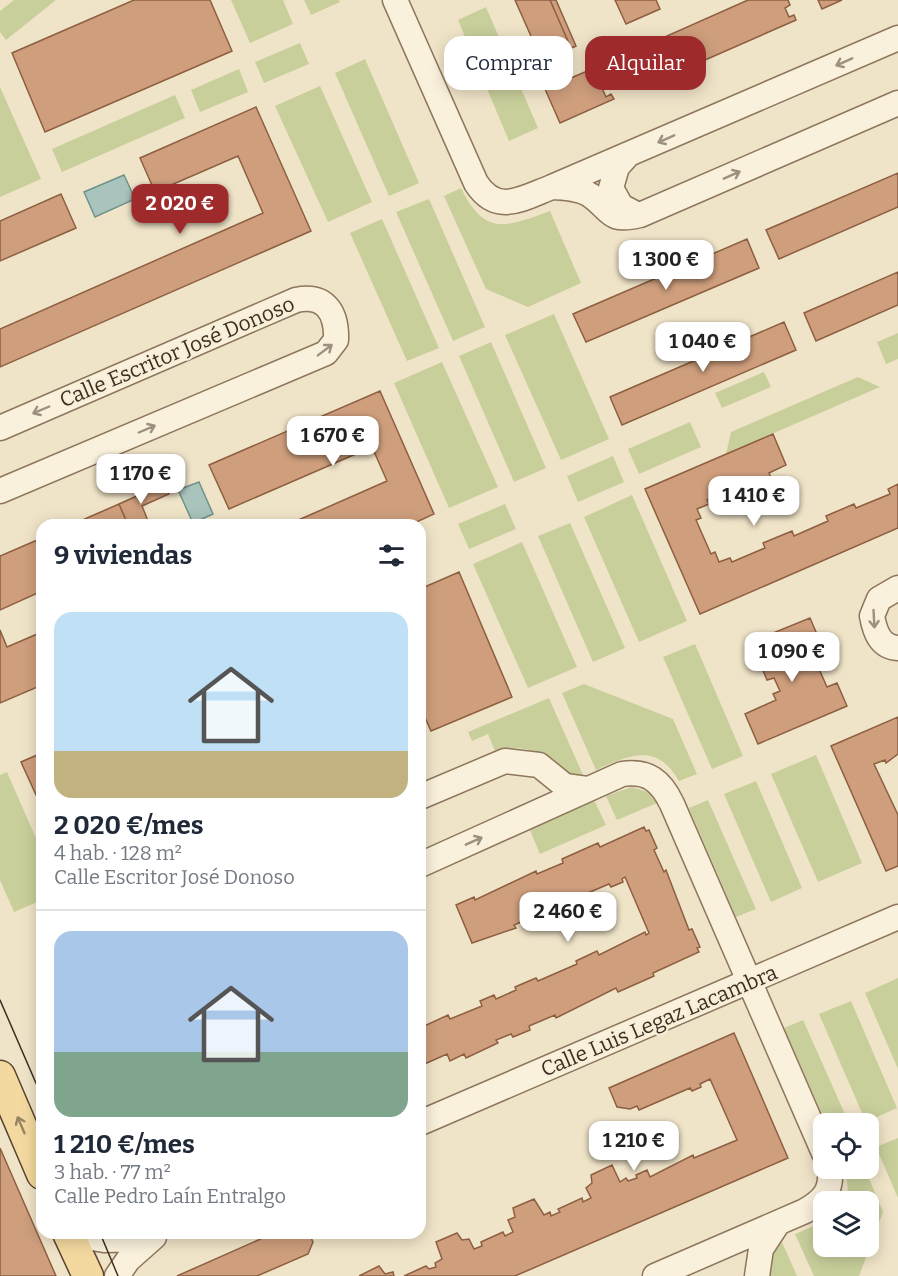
<!DOCTYPE html>
<html lang="es">
<head>
<meta charset="utf-8">
<style>
  body { margin:0; font-family:Bitter,serif; background:#f6f6f7; color:#1f2937; height:100vh; display:flex; flex-direction:column; font-size:22px; white-space:nowrap }
  * { box-sizing:border-box; margin:0 }
  p { font-size:20px; color:#747a83 }
  .icon { flex:none; width:33px; height:33px; fill:none; stroke:currentColor; stroke-width:2; stroke-linecap:round; stroke-linejoin:round }
  .map { position:relative; flex:1; overflow:hidden }
  .details { position:absolute; left:36px; top:519px; width:390px; height:720px; display:flex; flex-direction:column; background:#fff; border-radius:18px; box-shadow:0 3px 15px #0003 }
  .details>* { flex:none }
  .banner { position:absolute; left:444px; top:36px; width:363px; height:54px; display:flex; gap:12px }
  .controls { position:absolute; left:813px; top:1113px; display:grid; gap:12px }
  .controls a { display:grid; place-items:center; width:66px; height:66px; border-radius:12px; background:#fff; box-shadow:0 3px 15px #0003; font-size:30px }
  .price { position:absolute; translate:-50% -51px; padding:0 14px; border-radius:12px; background:#fff; color:#222; font-size:20px; line-height:39px; filter:drop-shadow(0 2px 3px #0008) }
  .price::after { content:''; position:absolute; left:50%; top:36px; width:18px; height:14px; margin-left:-9px; background:inherit; clip-path:polygon(0 0,100% 0,50% 100%) }
  .price.on { background:#9e2a2b; color:#fff }
  ul { padding:0; list-style:none }
  li { display:grid; align-content:center; gap:12px; height:318px; padding:0 18px }
  li+li { border-top:2px solid #e0e1e3 }
  li span { display:grid; place-items:center; height:186px; border-radius:18px; color:#555 }
  li>.icon { margin-inline-start:auto }
  span .icon { width:108px; height:108px; fill:#fffc; stroke-width:1 }
  li b { font-size:26px }
  h2 { display:flex; justify-content:space-between; align-items:center; height:72px; padding:0 18px; font-size:26px }
  .chip { padding:0 21px; border-radius:18px; background:#fff; box-shadow:0 3px 15px #0003; font-size:21px; line-height:54px }
  .chip.on { background:#9e2a2b; color:#fff }
  .map>svg:first-child { display:block }
</style>
</head>
<body>
<div class="map">
<svg width="898" height="1276" viewBox="0 0 898 1276">
  <rect width="100%" height="100%" fill="#f0e4c8"/>
  <path fill="#c9cf9b" d="M14,0H56L6,40L0,32V11Z
    M231,0H283L293,24L250,43Z
    M304,0H339L340,2L311,15Z
    M486,7L538,128L509,141L458,20Z
    M300,43L309,64L264,83L255,62Z
    M365,59L419,183L389,196L335,73Z
    M239,69L248,92L200,112L191,90Z
    M320,86L372,202L328,222L275,106Z
    M0,87L41,179L0,197Z
    M175,95L185,118L62,172L52,149Z
    M461,188C485,237 506,227 550,211L581,283L528,307L486,289L444,196Z
    M429,199L485,327L453,341L396,212Z
    M382,219L439,348L407,361L350,233Z
    M554,314L609,439L561,460L505,335Z
    M898,333V359L886,364L877,342Z
    M491,342L546,468L514,482L459,356Z
    M442,362L498,487L449,508L394,383Z
    M764,372L771,387L722,408L715,393Z
    M858,377L880,387L726,454L731,432Z
    M690,422L701,447L639,474L628,449Z
    M613,456L624,482L578,502L567,476Z
    M632,495L687,621L639,642L584,517Z
    M505,504L516,529L469,549L458,524Z
    M570,523L625,648L593,662L538,536Z
    M522,542L577,667L528,688L473,564Z
    M695,644L743,756L712,769L663,657Z
    M584,684L673,719L697,774L679,781C657,742 629,755 596,770L562,693Z
    M549,698L583,775L572,777C545,756 531,742 495,751L488,734L472,741L468,732Z
    M816,755L862,863L818,882L771,774Z
    M7,772L42,852V900L14,912L0,880V775Z
    M756,781L802,888L771,902L724,794Z
    M632,787L648,792L657,803L617,820L606,796Z
    M594,800L606,825L540,854L529,828Z
    M708,800L756,909L736,917L689,808Z
    M898,978V1069L865,993Z
    M851,1001L897,1108L866,1122L819,1014Z
    M803,1020L849,1123H826L784,1028Z
    M898,1138V1198L876,1147Z
    M845,1169H865L883,1212L859,1276H814L795,1234L823,1222L824,1246H868V1202L844,1201L848,1189Z
    M782,1242L797,1276H770L771,1255Z"/>
  <path fill="#a9c4bc" stroke="#6f938a" stroke-width="1.5" d="M124,175L135,199L95,217L84,192Z
    M199,482L213,514L193,523L178,490Z"/>
  <path fill="#cf9f7d" stroke="#8d5f41" stroke-width="1.5" d="M134,0H210L232,51L45,132L12,53Z
    M515,0H550L571,48L542,61Z
    M515,0H556L576,46L542,61Z
    M550,0H556L576,46L571,48Z
    M615,0H656L660,9L626,24Z
    M748,0H788L790,5L785,8L789,17L794,15L796,20L639,89L636,83L642,81L638,72L633,74L624,55Z
    M818,0H842L822,9Z
    M599,66L608,85L602,88L606,97L611,94L614,99L560,123L545,89Z
    M256,107L311,231L0,367V329L263,213L238,156L155,192L140,158Z
    M898,173V207L779,259L766,230Z
    M61,194L76,228L0,261V221Z
    M747,239L759,268L586,342L573,314Z
    M898,272V305L816,341L804,313Z
    M784,322L796,350L622,425L610,397Z
    M380,391L434,514L410,525H287L387,481L372,447L229,509L209,465Z
    M773,434L786,465L769,473L771,478L743,490L741,486L707,500L709,504L697,509L701,518L696,520L711,554L715,552L719,562L730,558L732,562L765,548L763,543L792,531L794,536L828,521L826,516L854,504L856,508L890,494L888,489L898,484V528L700,614L645,489Z
    M164,484L169,494L142,506L148,521L128,525L119,504Z
    M119,504L128,525H71Z
    M42,538V591L0,610V556Z
    M459,572L512,697L431,731L420,706V589Z
    M810,618L820,641L809,646L827,687L837,683L847,706L758,744L745,714L776,700L773,694L780,691L774,678L767,680L751,642Z
    M0,630L7,647L42,632V685L0,703Z
    M898,717V754L886,763L885,760L874,764L898,815V866L886,871L831,746Z
    M42,753V808L21,762Z
    M644,827L646,831L649,830L657,848L654,850L664,872L666,870L689,930L692,929L700,947L697,948L699,952L653,973L654,976L618,992L616,988L556,1018L555,1015L529,1026L530,1030L513,1037L511,1034L496,1040L498,1043L466,1058L464,1054L450,1061L447,1054L420,1066V1028L448,1015L450,1019L482,1006L480,1001L494,995L496,999L516,990L515,987L536,978L538,981L577,964L576,961L597,951L599,955L645,932L646,935L649,933L625,877L622,879L623,882L611,887L609,884L576,898L577,902L555,911L554,908L514,925L516,928L472,943L456,905L474,897L475,900L536,871L537,874L563,863L562,859L598,843L600,847Z
    M734,1033L788,1158L515,1276H404L426,1266L429,1269L436,1267L435,1263L442,1259L436,1242L457,1233L462,1240L469,1239L474,1249L482,1246L481,1242L503,1232L505,1236L513,1232L508,1220L515,1217L513,1208L534,1199L544,1215L550,1212L551,1216L560,1212L558,1209L582,1198L583,1202L591,1198L586,1188L592,1183L591,1175L612,1165L620,1182L626,1178L628,1181L637,1178L636,1175L647,1170L650,1177L693,1155L694,1158L737,1140L710,1079L700,1084L701,1087L692,1091L690,1088L639,1110L637,1106L630,1109L617,1107L609,1088Z
    M0,1148L56,1276H0Z
    M274,1233H309L313,1242L308,1254L257,1276H177Z
    M379,1266L385,1274L393,1272L394,1276H359Z"/>
  <g fill="none" stroke-linecap="round" stroke-linejoin="round">
    <defs>
      <path id="minor" d="M395,0L476,183C497,216 523,198 552,187L898,38
        M626,157L617,167L611,188L621,206L638,215
        M552,187C565,188 579,188 590,195C612,210 607,223 640,215L898,103
        M0,428L296,300C325,294 337,312 336,340L326,353L0,491
        M898,588L879,599L872,616C875,632 880,647 898,648
        M420,797L505,761L539,765L565,786L587,789
        M420,865L622,774C648,770 661,781 672,804L824,1153
        M420,1123L898,917
        M68,1234L104,1240L150,1239
        M117,1276L128,1260L154,1237
        M655,1276L805,1211C824,1200 832,1191 830,1168
        M757,1276L761,1249L778,1223"/>
      <path id="major" d="M0,1076L42,1174
        M68,1233L88,1276"/>
    </defs>
    <use href="#minor" stroke="#8d765c" stroke-width="27"/>
    <use href="#major" stroke="#5b4430" stroke-width="33"/>
    <use href="#minor" stroke="#faf1dc" stroke-width="24"/>
    <use href="#major" stroke="#f3d9a0" stroke-width="30"/>
    <path stroke="#3d2e20" stroke-width="1.5" d="M0,1000L42,1097
      M100,1233L118,1276"/>
  </g>
  <defs><path id="oneway-shaft" d="M-6 0H5M1.5-3L5.5 0L1.5 3" fill="none" stroke-width="1.6" stroke-linecap="round" stroke-linejoin="round" transform="scale(1.5)"/></defs>
  <g stroke="#9c907e">
    <use href="#oneway-shaft" transform="translate(844 62) rotate(156)"/>
    <use href="#oneway-shaft" transform="translate(666 139) rotate(156)"/>
    <use href="#oneway-shaft" transform="translate(732 175) rotate(-24)"/>
    <use href="#oneway-shaft" transform="translate(325 350) rotate(-37)"/>
    <use href="#oneway-shaft" transform="translate(41 410) rotate(157)"/>
    <use href="#oneway-shaft" transform="translate(147 429) rotate(-23)"/>
    <use href="#oneway-shaft" transform="translate(874 619) rotate(87)"/>
    <use href="#oneway-shaft" transform="translate(474 841) rotate(-24)"/>
  </g>
  <use stroke="#988460" href="#oneway-shaft" transform="translate(21 1125) rotate(-113)"/>
  <g text-anchor="middle" dominant-baseline="central" stroke-width="4.5" stroke-linejoin="round" paint-order="stroke">
    <g font-size="21" fill="#3d2e20" stroke="#f7eed8">
      <text transform="translate(177 352) rotate(-23)">Calle Escritor José Donoso</text>
      <text transform="translate(659 1021) rotate(-23)">Calle Luis Legaz Lacambra</text>
    </g>
  </g>
</svg>
<div class="controls">
<a><svg class="icon" aria-label="locate" viewBox="0 0 24 24"><circle cx="12" cy="12" r="6"/><path d="M12 2v4M12 18v4M2 12h4M18 12h4"/></svg></a>
<a><svg class="icon" aria-label="layers" viewBox="0 0 24 24"><path d="M12 4l9 5-9 5-9-5zM3 14l9 5 9-5"/></svg></a>
</div>
<b class="price on" style="left:180px;top:235px">2 020 €</b>
<b class="price" style="left:666px;top:291px">1 300 €</b>
<b class="price" style="left:703px;top:373px">1 040 €</b>
<b class="price" style="left:333px;top:467px">1 670 €</b>
<b class="price" style="left:141px;top:505px">1 170 €</b>
<b class="price" style="left:754px;top:527px">1 410 €</b>
<b class="price" style="left:792px;top:683px">1 090 €</b>
<b class="price" style="left:568px;top:943px">2 460 €</b>
<b class="price" style="left:634px;top:1172px">1 210 €</b>
<div class="banner">
<a class="chip">Comprar</a>
<a class="chip on">Alquilar</a>
</div>
<section class="details">
<h2>9 viviendas<svg class="icon" aria-label="filters" viewBox="0 0 24 24"><path d="M4 7h16M4 17h16"/><circle cx="9" cy="7" r="2"/><circle cx="15" cy="17" r="2"/></svg></h2>
<ul>
<li><span style="background:linear-gradient(#bfe0f5 75%,#c2b280 0)"><svg class="icon" aria-label="home" viewBox="0 0 24 24"><path d="M3 11l9-7 9 7M6 9v11h12V9"/></svg></span><div><b>2 020 €/mes</b><p>4 hab. · 128 m²</p><p>Calle Escritor José Donoso</p></div></li>
<li><span style="background:linear-gradient(#a9c7e8 65%,#7fa58c 0)"><svg class="icon" aria-label="home" viewBox="0 0 24 24"><path d="M3 11l9-7 9 7M6 9v11h12V9"/></svg></span><div><b>1 210 €/mes</b><p>3 hab. · 77 m²</p><p>Calle Pedro Laín Entralgo</p></div></li>
</ul>
</section>
</div>
</body>
</html>
